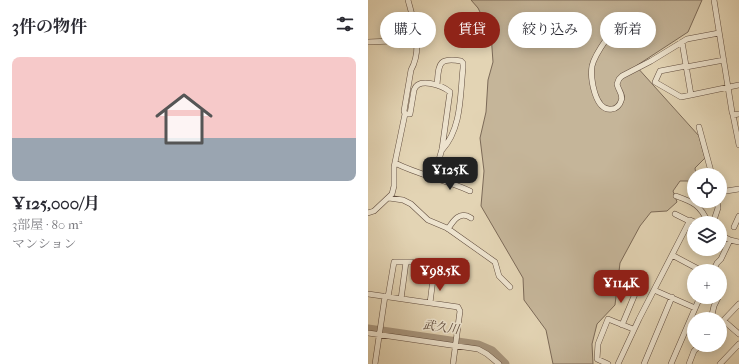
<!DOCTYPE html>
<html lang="ja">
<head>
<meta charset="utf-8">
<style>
  body { margin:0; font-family:"IM FELL French Canon","Noto Serif JP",serif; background:#f2f2f3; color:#2b2b33; height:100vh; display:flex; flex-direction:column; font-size:15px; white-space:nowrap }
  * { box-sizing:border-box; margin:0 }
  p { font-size:13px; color:#7c7c81 }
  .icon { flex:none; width:22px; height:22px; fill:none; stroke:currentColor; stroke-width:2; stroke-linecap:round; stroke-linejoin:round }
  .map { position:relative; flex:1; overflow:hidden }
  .panel { display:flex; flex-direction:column; background:#fff; width:368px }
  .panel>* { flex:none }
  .hud { position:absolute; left:12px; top:12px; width:299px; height:36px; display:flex; gap:8px }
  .buttons { position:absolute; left:319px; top:168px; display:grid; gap:8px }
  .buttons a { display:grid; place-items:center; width:40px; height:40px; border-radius:50%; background:#fff; box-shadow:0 2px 10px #0003; font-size:20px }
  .price { position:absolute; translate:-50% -34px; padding:0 9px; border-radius:8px; background:#8f2418; color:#fff; font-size:13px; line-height:26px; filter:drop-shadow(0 1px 2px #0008) }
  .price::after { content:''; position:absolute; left:50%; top:24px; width:12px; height:9px; margin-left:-6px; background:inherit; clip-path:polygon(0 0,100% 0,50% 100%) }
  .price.selected { background:#222; color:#fff }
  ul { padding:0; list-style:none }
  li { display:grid; align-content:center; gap:8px; height:212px; padding:0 12px }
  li+li { border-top:1px solid #e1e1e2 }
  li span { display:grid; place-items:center; height:124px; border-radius:8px; color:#555 }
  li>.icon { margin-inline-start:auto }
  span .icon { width:72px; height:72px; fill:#fffc; stroke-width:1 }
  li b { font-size:17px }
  h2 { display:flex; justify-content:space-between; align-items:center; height:48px; padding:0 12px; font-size:17px }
  .chip { padding:0 14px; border-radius:18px; background:#fff; box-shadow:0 2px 10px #0003; font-size:14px; line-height:36px }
  .chip.selected { background:#8f2418; color:#fff }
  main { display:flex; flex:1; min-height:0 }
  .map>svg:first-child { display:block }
</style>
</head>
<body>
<main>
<section class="panel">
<h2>3件の物件<svg class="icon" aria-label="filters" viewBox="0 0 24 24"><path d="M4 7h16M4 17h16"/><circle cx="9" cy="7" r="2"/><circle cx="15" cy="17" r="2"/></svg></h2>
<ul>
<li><span style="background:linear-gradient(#f6c9c9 65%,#9aa5b1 0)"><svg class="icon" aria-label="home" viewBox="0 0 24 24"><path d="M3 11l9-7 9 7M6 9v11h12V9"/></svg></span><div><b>¥125,000/月</b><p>3部屋 · 80 m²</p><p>マンション</p></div></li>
</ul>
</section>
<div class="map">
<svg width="371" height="364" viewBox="0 0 371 364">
  <rect width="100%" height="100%" fill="#e3d4b4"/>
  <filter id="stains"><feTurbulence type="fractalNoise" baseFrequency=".005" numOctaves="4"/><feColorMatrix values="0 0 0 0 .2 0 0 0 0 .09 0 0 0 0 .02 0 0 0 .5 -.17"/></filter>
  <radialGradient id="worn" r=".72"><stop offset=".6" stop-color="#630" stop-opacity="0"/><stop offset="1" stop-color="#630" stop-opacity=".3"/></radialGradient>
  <path fill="#c5b599" stroke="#7c6a58" d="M103,0H334L320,32L268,66L331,136L337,158L327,168L328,175H326V181H312L305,191L309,202L299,211L283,212L272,226L252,263L247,305L229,324L224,344L225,364H185L178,330L156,300L155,278L113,206L116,171L112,138L118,112L120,80L125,62L123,34L110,8Z"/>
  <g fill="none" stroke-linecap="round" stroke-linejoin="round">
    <path stroke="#a8967e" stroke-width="9" d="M0,329L110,345L124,351L137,364"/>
    <defs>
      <path id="street" d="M346,0L364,112L365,115L371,114
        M244,31C237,42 227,53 224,66C222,78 227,112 244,109C248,109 252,105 253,101C256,95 250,90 249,84L251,79L254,76L283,61L319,39L351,33
        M0,42L49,40
        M314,42L323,95L371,85
        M318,66L292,71L287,82L313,97L323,95
        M318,67L356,60
        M69,85C71,65 69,57 93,61L95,63V68C92,95 94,128 74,150
        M37,114H42L46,90C50,77 74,85 82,92L74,149L66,177
        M365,115L371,145
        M331,127L344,175
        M27,163C51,175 78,180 102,191
        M352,192L371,189
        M308,196C325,202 333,205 340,223
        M21,198L35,200L43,204L60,220L79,228L127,262L131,276L142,287
        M0,213L6,211L24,194L26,186V167L37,114L36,111L43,70C55,49 46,22 40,0
        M307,214L321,221
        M345,223L350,208L349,201
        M366,227L371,216
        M80,229C85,221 92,210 103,218
        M352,235L362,240L371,242
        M304,255L334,271
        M345,271L349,263L353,259L362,240
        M286,290L327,308
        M0,294L90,307L92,311L85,364
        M20,297L26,262H44L58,275L72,280
        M33,299L38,262
        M62,303L65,279
        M343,319L346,306L350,298
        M356,321L371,334
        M352,324L371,304
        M254,325L267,294L268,287
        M0,333L110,349L119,354L131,364
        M7,364L17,296
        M240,364L229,359L230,344L240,319L265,329
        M250,364L271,319L322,220L329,223
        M276,364L304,297
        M303,364L332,297
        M321,364L326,351L332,345
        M352,364L371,344"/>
    </defs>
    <use href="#street" stroke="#604c3e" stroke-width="6"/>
    <use href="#street" stroke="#ede3ce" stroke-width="5"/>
  </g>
  <g text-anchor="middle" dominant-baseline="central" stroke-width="3" stroke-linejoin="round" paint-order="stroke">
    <g font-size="12" font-style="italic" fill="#5d493a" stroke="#ede3ce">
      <text transform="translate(73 327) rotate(8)">武久川</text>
    </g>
  </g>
  <rect width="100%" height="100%" filter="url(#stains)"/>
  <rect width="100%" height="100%" fill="url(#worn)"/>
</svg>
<div class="buttons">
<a><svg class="icon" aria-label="locate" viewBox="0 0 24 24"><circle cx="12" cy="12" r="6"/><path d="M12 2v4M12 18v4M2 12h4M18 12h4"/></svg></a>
<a><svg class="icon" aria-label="layers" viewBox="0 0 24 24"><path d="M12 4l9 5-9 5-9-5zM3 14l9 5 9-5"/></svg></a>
<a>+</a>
<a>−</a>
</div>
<b class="price selected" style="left:82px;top:191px">¥125K</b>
<b class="price" style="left:72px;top:292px">¥98.5K</b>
<b class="price" style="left:253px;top:304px">¥114K</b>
<div class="hud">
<a class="chip">購入</a>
<a class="chip selected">賃貸</a>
<a class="chip">絞り込み</a>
<a class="chip">新着</a>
</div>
</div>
</main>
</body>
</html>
